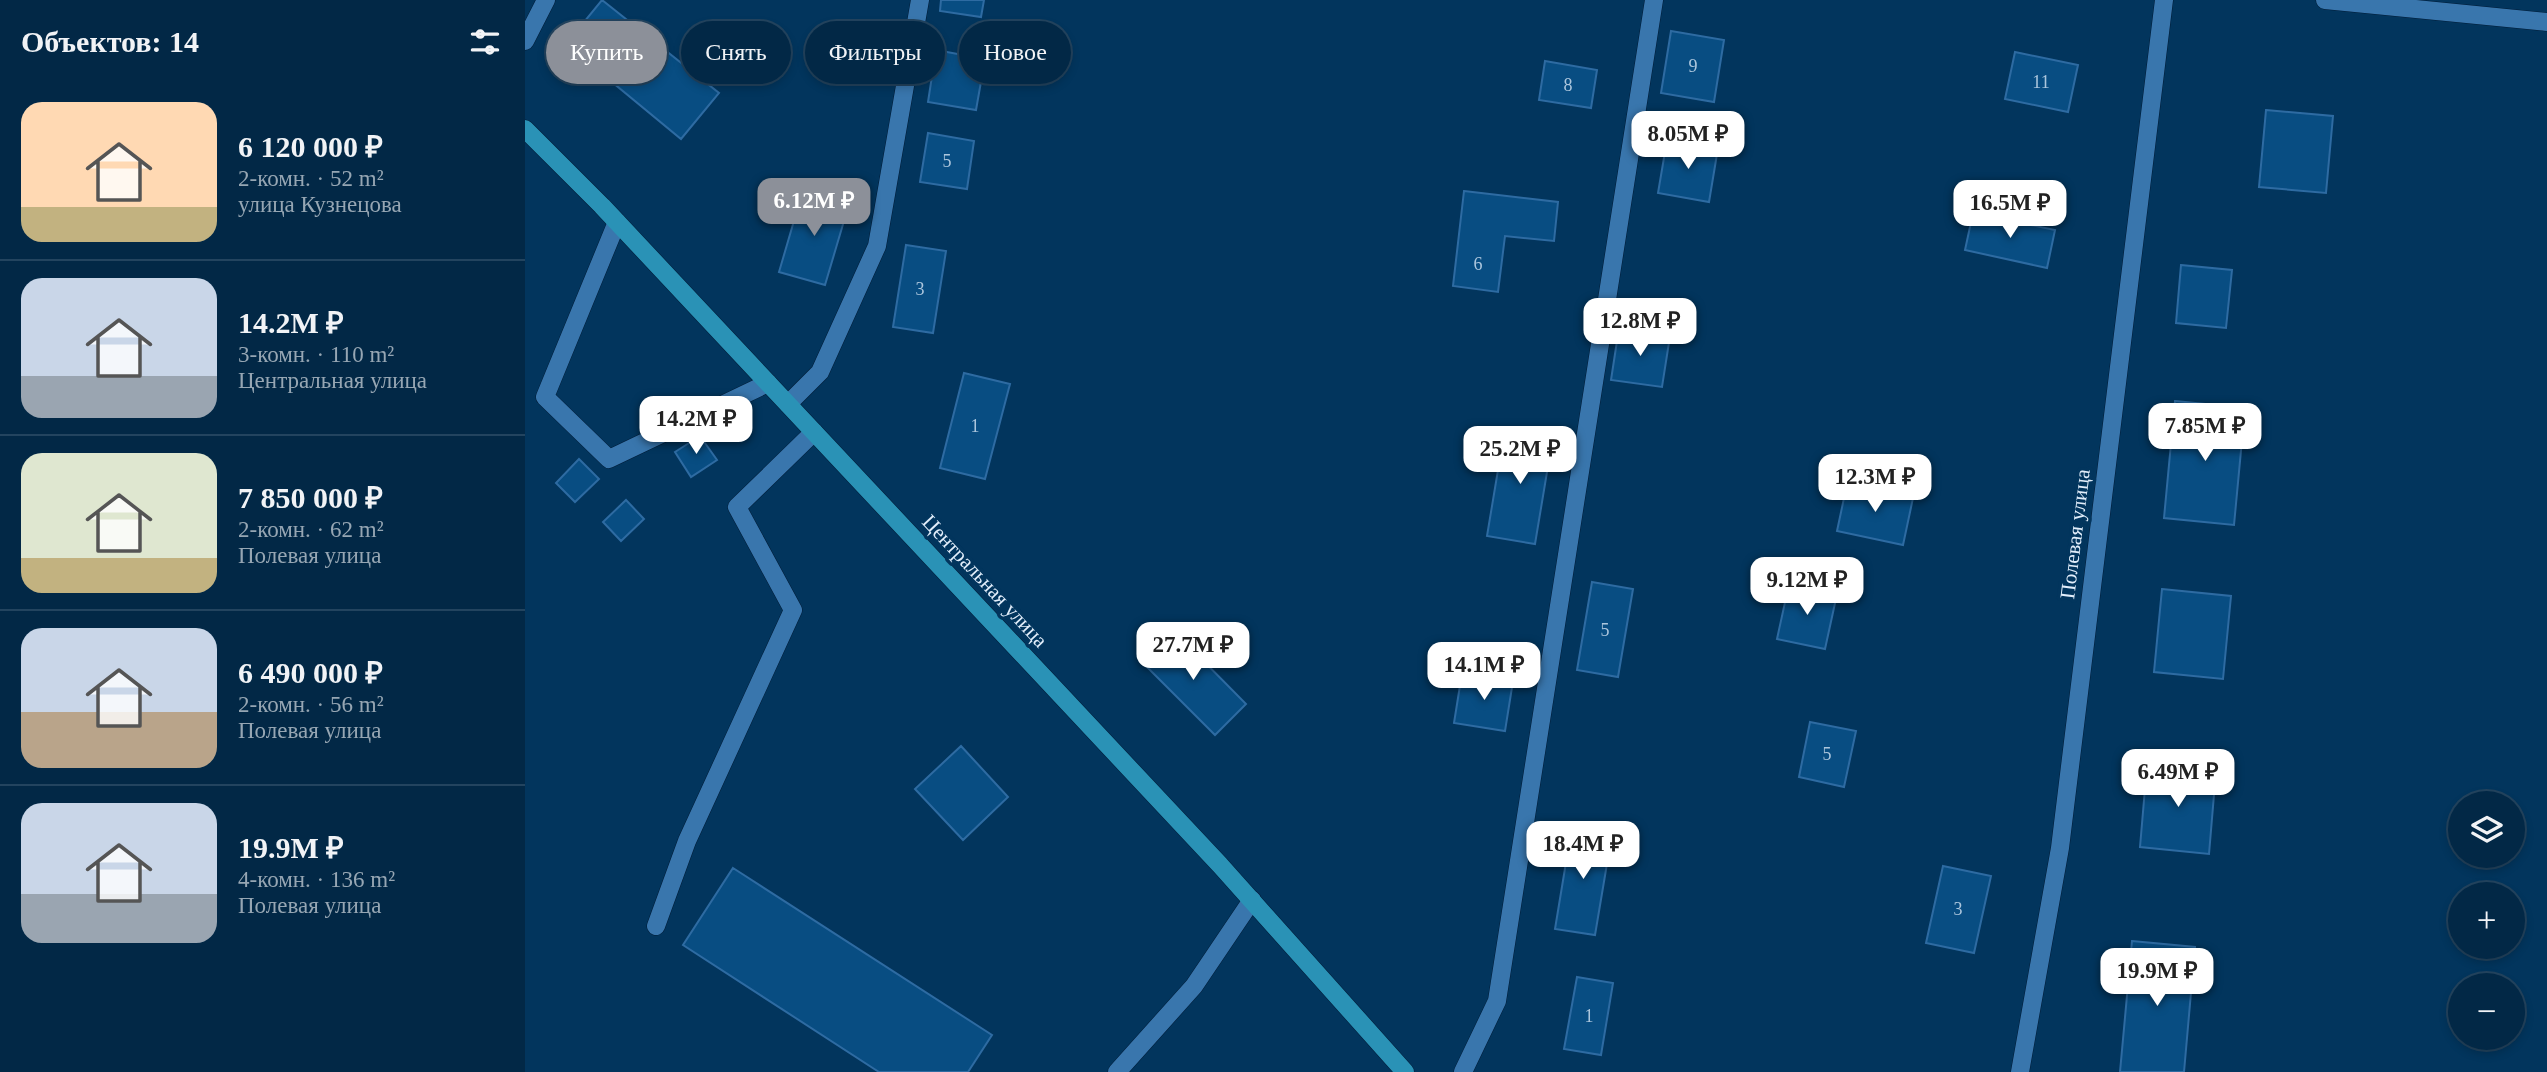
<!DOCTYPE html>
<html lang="ru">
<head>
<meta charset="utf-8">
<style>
  body { margin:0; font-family:Georgia,serif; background:#0c304d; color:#f1f3f6; height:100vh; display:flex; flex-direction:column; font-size:26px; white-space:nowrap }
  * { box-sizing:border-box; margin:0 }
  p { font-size:23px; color:#96a6b3 }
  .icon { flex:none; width:38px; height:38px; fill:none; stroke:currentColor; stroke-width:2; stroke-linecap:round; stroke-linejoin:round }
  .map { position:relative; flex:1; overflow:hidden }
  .details { display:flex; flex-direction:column; background:#022846; width:525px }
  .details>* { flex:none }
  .top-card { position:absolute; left:21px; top:21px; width:665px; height:63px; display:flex; gap:14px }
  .tools { position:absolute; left:1923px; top:791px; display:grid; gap:14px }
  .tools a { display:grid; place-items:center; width:77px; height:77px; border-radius:50%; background:#022846; box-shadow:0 4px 10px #0003,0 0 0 2px #23445f; font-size:35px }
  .price { position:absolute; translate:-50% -60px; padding:0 16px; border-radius:14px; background:#fff; color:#222; font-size:23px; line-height:46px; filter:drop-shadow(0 2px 4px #0008) }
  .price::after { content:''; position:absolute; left:50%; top:42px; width:21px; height:16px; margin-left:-10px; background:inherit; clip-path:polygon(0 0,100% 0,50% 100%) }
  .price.on { background:#8c9099; color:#fff }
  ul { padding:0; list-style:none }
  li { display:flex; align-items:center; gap:21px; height:175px; padding:0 21px }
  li+li { border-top:2px solid #23445f }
  li span { display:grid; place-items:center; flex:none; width:196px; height:140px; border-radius:21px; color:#555 }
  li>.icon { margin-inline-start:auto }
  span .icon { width:84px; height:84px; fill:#fffc; stroke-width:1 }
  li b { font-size:30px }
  h2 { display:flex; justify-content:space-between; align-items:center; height:84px; padding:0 21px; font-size:30px }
  .chip { padding:0 24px; border-radius:32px; background:#022846; box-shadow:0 4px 10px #0003,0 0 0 2px #23445f; font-size:24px; line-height:63px }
  .chip.on { background:#8c9099; color:#fff }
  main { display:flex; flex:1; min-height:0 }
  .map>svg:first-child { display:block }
</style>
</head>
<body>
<main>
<section class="details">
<h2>Объектов: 14<svg class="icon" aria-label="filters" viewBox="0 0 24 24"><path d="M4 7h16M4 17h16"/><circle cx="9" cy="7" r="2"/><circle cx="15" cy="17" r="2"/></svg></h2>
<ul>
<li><span style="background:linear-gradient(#ffd9b3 75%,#c2b280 0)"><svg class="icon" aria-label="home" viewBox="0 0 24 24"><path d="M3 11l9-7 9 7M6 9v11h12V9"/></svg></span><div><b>6 120 000 ₽</b><p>2-комн. · 52 m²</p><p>улица Кузнецова</p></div></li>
<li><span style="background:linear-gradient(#c9d6e8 70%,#9aa5b1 0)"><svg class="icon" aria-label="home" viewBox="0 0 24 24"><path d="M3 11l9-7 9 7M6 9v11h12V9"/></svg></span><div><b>14.2M ₽</b><p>3-комн. · 110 m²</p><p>Центральная улица</p></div></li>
<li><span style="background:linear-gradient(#dfe7d0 75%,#c2b280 0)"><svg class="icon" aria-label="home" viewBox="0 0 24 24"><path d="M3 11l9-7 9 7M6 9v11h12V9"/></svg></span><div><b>7 850 000 ₽</b><p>2-комн. · 62 m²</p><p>Полевая улица</p></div></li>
<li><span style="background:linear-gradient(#c9d6e8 60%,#b9a48a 0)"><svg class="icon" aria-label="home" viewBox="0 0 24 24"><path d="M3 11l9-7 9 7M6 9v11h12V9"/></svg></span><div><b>6 490 000 ₽</b><p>2-комн. · 56 m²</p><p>Полевая улица</p></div></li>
<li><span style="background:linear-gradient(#c9d6e8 65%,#9aa5b1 0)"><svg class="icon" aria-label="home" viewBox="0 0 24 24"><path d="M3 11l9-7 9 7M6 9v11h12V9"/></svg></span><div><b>19.9M ₽</b><p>4-комн. · 136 m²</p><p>Полевая улица</p></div></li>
</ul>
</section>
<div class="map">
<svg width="2022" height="1072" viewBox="0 0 2022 1072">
  <rect width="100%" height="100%" fill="#02355d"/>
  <path fill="#084d82" stroke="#2e6ba2" stroke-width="2" d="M77,0L194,93L156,139L41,44Z
    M416,0H459L456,17L415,11Z
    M1146,31L1199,40L1189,102L1136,93Z
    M411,50L460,59L451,110L403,102Z
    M1490,52L1553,65L1543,112L1480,99Z
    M1020,61L1072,70L1066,108L1014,100Z
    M1741,110L1808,116L1801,193L1734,187Z
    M403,133L449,141L442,189L395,182Z
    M1142,140L1193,148L1184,202L1133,193Z
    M278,190L324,204L300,285L254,272Z
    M939,191L1033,202L1029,241L980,236L973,292L928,286Z
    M1448,213L1530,230L1522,268L1440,250Z
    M381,245L421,251L408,333L368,327Z
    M1656,265L1707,270L1701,328L1651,323Z
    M1094,328L1145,336L1137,387L1086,380Z
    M439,373L485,384L460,479L415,468Z
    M1650,401L1720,408L1709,525L1639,518Z
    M980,428L1028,436L1010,544L962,536Z
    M175,436L192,460L166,477L150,452Z
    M54,459L74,479L50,502L31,483Z
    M1322,484L1388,498L1378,545L1312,531Z
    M101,500L119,519L96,541L78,522Z
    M1067,582L1108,589L1093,677L1052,670Z
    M1264,584L1312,594L1300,649L1252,639Z
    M1637,589L1706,596L1698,679L1629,672Z
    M647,629L721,704L690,735L615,660Z
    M937,673L988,681L980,731L929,723Z
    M1285,722L1331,731L1319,787L1274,777Z
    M436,746L483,797L438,840L390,789Z
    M1622,765L1691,771L1684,854L1615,847Z
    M1047,826L1087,834L1070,935L1030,929Z
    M1418,866L1466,876L1449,953L1401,943Z
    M208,868L467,1035L443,1072H354L158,945Z
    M1607,941L1670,947L1659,1072H1595Z
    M1052,977L1088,983L1076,1055L1039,1049Z"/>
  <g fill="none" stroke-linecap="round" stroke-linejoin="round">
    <defs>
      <path id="lane" d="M92,222L20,397L84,459L243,383"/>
      <path id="street" d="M1800,0L2022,22
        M0,41L21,0
        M263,404L295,372L352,246L395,0
        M131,926L162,841L268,610L212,507L289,432
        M592,1072L669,986L727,900
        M938,1072L972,1001L1129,0
        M1495,1072L1535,848L1639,0"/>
      <path id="secondary" d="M0,129L77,206L695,865L880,1072"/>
    </defs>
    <use href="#lane" stroke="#001c37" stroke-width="19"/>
    <use href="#street" stroke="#001c37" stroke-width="19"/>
    <use href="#secondary" stroke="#001c37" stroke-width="19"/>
    <use href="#lane" stroke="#3976ad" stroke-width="18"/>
    <use href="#street" stroke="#3976ad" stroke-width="18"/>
    <use href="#secondary" stroke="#2a92b6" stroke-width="18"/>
  </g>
  <g text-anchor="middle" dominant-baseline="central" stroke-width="7" stroke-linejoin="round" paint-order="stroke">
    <g font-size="18" fill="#acc6dd">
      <text x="1168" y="66">9</text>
      <text x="1516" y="82">11</text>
      <text x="1043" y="85">8</text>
      <text x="422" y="161">5</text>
      <text x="953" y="264">6</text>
      <text x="395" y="289">3</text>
      <text x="450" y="426">1</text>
      <text x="1080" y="630">5</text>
      <text x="1302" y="754">5</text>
      <text x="1433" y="909">3</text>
      <text x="1064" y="1016">1</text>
    </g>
    <g font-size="21" fill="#e2eefb" stroke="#02355d">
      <text transform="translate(1550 534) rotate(-83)">Полевая улица</text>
      <text transform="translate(460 581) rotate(47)">Центральная улица</text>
    </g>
  </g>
</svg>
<div class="tools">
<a><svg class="icon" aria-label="layers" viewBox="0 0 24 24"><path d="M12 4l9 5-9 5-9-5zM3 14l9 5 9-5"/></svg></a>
<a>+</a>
<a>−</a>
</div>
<b class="price" style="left:1163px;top:171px">8.05M ₽</b>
<b class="price on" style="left:289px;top:238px">6.12M ₽</b>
<b class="price" style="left:1485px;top:240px">16.5M ₽</b>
<b class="price" style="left:1115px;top:358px">12.8M ₽</b>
<b class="price" style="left:171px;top:456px">14.2M ₽</b>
<b class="price" style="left:1680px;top:463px">7.85M ₽</b>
<b class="price" style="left:995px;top:486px">25.2M ₽</b>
<b class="price" style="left:1350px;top:514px">12.3M ₽</b>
<b class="price" style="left:1282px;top:617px">9.12M ₽</b>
<b class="price" style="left:668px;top:682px">27.7M ₽</b>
<b class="price" style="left:959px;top:702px">14.1M ₽</b>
<b class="price" style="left:1653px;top:809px">6.49M ₽</b>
<b class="price" style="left:1058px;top:881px">18.4M ₽</b>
<b class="price" style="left:1632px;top:1008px">19.9M ₽</b>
<div class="top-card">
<a class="chip on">Купить</a>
<a class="chip">Снять</a>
<a class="chip">Фильтры</a>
<a class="chip">Новое</a>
</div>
</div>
</main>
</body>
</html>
